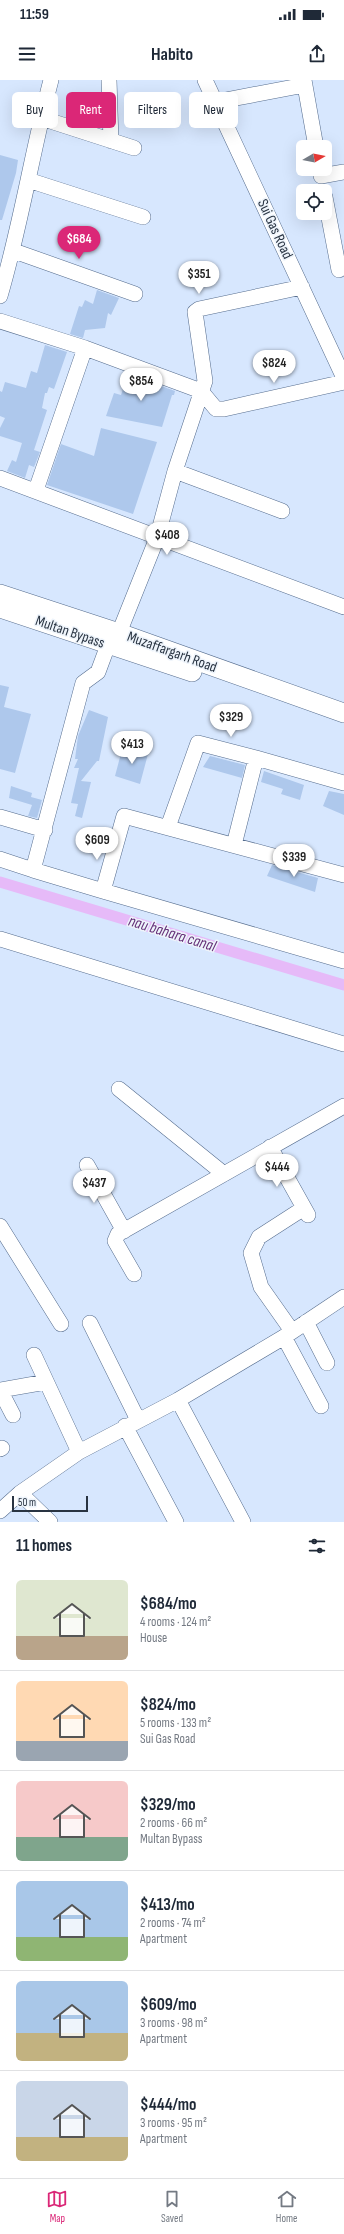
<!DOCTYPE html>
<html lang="en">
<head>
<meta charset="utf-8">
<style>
  body { margin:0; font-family:"Sofia Sans Condensed",sans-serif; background:#f2f2f3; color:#1f2937; height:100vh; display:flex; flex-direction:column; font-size:15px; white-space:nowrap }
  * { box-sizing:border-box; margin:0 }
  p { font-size:13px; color:#747a83 }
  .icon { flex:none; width:22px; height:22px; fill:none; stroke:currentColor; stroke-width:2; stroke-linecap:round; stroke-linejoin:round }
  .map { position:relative; height:1442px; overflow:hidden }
  .sheet { display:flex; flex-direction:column; background:#fff; flex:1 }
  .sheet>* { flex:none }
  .guide { position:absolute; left:12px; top:12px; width:320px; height:36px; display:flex; gap:8px }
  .needle { width:26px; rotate:80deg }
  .fabs { position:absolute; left:296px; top:60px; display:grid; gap:8px }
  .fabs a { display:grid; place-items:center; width:36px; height:36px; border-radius:6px; background:#fff; box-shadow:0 4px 16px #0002; font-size:20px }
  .scale { position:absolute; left:12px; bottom:10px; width:76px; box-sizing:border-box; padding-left:4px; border:2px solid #293442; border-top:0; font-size:11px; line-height:14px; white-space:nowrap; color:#293442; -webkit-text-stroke:3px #eef4fb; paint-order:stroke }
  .price { position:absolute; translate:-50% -34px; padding:0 9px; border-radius:14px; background:#fff; color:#222; font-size:13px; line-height:26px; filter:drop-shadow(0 1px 2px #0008) }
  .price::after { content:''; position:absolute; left:50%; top:24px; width:12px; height:9px; margin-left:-6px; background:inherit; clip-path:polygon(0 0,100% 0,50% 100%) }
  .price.on { background:#db2777; color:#fff }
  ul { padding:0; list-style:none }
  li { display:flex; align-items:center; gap:12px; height:100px; padding:0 16px }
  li+li { border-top:1px solid #e0e1e3 }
  li span { display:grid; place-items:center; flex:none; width:112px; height:80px; border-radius:6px; color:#555 }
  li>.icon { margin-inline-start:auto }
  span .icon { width:48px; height:48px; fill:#fffc; stroke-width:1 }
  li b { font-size:17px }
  h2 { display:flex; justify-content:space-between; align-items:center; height:48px; padding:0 16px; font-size:17px }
  .chip { padding:0 14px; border-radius:6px; background:#fff; box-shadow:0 4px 16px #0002; font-size:14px; line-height:36px }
  .chip.on { background:#db2777; color:#fff }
  .status { display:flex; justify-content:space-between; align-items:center; height:28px; padding:0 20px; background:#fff; direction:ltr }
  .status svg { height:11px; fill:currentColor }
  header { display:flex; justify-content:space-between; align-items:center; height:52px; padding:0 16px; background:#fff; font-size:18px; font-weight:700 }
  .tab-bar { display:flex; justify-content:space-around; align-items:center; height:56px; border-top:1px solid #e0e1e3; background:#fff; font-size:11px; color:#747a83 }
  .tab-bar a { display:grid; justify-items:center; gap:2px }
  .tab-bar .on { color:#db2777 }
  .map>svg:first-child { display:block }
</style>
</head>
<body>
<div class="status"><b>11:59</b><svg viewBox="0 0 49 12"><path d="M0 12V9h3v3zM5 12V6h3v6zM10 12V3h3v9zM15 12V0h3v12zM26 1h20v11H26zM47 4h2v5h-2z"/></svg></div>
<header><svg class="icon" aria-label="menu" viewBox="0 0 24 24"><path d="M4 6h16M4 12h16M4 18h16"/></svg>Habito<svg class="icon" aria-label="share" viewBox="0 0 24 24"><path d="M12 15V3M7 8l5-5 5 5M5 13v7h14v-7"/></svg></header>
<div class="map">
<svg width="344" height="1442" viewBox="0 0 344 1442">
  <rect width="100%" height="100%" fill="#d7e7fe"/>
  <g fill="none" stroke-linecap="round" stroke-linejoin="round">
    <path stroke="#e6baf8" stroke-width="11" d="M0,802L344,905"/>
  </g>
  <path fill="#aec8ec" d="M0,75L18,80L16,93L2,140H0Z
    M97,210L119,218L111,235L108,233L105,248L85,250L83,258L70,254L79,226L82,227L85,220L93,224Z
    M45,265L67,272L54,309L49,307L47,313H45L42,328L47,330L34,370L40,372L34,387L29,385L25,398L7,391L12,380L16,382L22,363L0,356V348L5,338L0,336V311L2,312L5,302L26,308L31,291L37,293Z
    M128,294L175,311L174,315H172L162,347L106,336L114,313L121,315Z
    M101,348L157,362L133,434L47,405L61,364L94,376Z
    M0,605L9,607L4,627L31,634L15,693L0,689Z
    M89,630L108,637L99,681H97L81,701L91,702L82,738L75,736L78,724L71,723L79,688H74L78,679H75L78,656Z
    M123,666L148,674L140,704L115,696Z
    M210,676L245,685L242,698L203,687Z
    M264,691L304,705L300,720L281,714L283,709L261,702Z
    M11,706L32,713L31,717L42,720L37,738L28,736L32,725L9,718Z
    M329,711L344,714V735L323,726Z
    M272,785L318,798L315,812L267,796Z"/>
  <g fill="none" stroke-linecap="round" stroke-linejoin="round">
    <defs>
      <path id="minor" d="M109,0L111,61
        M205,0L344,298
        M304,0L316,67
        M215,22L305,5
        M41,38L134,68
        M321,96L344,92
        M28,100L143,137
        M325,117L339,190
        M14,171L135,214
        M0,216C21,145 32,72 51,0
        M0,241L85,268L201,311L216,329H224L344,302
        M175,391L282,431
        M0,398L344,527
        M36,410L85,268
        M119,553L157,458L175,391L205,301L195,232L199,229L302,207
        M256,678L344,703
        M0,737L45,750
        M168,747L198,663L256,678L234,765
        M0,779L33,790
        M344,795L124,736L103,811L344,881
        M103,811L33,790L83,603L98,592L108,565
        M0,859L344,964
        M119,1009L224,1094
        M270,1067L308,1135
        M87,1085L124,1151
        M0,1146L61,1244
        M134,1194L115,1161L118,1154L344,1026
        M306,1242L327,1283
        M90,1243L138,1340
        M292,1251L261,1207L251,1173L259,1157L304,1128
        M284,1257L321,1326
        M34,1275L79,1372
        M0,1310L46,1302
        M0,1310L13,1335
        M178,1320L243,1442
        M125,1346L176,1442
        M0,1369L2,1368
        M20,1413L50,1442
        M0,1431L20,1413L79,1372L178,1320L284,1257L344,1217"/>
      <path id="major" d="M0,514L119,553L344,633
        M0,528L192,592"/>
    </defs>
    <use href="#minor" stroke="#566d8e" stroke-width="16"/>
    <use href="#major" stroke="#566d8e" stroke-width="20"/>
    <use href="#minor" stroke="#fff" stroke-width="15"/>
    <use href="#major" stroke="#fff" stroke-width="19"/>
  </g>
  <g text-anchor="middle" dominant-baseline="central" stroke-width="3" stroke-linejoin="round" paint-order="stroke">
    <g font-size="15" fill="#293442" stroke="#eef4fb">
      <text transform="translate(275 149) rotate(65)">Sui Gas Road</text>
      <text transform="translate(70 552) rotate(19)">Multan Bypass</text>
      <text transform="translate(172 572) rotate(20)">Muzaffargarh Road</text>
    </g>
    <g font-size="16" font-style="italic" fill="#663179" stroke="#eef4fb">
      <text transform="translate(172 854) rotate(17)">nau bahara canal</text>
    </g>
  </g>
</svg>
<div class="fabs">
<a><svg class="needle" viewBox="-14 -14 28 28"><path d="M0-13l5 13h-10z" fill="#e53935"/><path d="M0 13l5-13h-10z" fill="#747a83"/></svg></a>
<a><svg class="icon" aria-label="locate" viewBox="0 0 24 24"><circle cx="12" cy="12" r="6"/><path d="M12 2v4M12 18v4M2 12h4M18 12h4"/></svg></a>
</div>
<div class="scale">50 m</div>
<b class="price on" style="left:79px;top:180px">$684</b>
<b class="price" style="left:199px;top:215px">$351</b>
<b class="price" style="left:274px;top:304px">$824</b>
<b class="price" style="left:141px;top:322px">$854</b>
<b class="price" style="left:167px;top:476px">$408</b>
<b class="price" style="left:231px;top:658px">$329</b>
<b class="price" style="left:132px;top:685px">$413</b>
<b class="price" style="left:97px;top:781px">$609</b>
<b class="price" style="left:294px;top:798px">$339</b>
<b class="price" style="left:277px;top:1108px">$444</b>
<b class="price" style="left:94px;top:1124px">$437</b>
<div class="guide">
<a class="chip">Buy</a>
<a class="chip on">Rent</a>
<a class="chip">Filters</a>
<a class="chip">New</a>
</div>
</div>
<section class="sheet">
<h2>11 homes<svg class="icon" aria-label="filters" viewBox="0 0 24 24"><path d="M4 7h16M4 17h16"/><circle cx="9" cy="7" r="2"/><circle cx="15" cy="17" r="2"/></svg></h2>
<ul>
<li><span style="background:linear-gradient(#dfe7d0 70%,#b9a48a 0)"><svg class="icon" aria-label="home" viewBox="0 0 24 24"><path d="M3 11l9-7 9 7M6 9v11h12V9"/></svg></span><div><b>$684/mo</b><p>4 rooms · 124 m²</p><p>House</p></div></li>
<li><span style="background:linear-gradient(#ffd9b3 75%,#9aa5b1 0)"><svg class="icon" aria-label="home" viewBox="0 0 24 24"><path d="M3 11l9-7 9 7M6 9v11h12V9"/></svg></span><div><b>$824/mo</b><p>5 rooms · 133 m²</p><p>Sui Gas Road</p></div></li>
<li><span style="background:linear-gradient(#f6c9c9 70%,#7fa58c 0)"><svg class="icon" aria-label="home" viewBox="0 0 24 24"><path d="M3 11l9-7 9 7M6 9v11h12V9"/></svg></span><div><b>$329/mo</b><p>2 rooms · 66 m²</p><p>Multan Bypass</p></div></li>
<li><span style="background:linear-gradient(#a9c7e8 70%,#8fb573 0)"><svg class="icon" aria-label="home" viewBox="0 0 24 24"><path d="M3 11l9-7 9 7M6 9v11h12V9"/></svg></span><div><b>$413/mo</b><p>2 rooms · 74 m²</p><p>Apartment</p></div></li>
<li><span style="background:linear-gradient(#a9c7e8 65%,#c2b280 0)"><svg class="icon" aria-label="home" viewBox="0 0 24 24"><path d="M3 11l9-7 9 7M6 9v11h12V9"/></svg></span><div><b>$609/mo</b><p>3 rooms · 98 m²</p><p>Apartment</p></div></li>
<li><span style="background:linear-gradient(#c9d6e8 70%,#c2b280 0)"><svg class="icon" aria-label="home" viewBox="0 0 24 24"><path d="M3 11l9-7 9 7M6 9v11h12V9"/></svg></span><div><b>$444/mo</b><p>3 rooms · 95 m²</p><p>Apartment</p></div></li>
</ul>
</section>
<nav class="tab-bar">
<a class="on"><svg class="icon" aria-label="map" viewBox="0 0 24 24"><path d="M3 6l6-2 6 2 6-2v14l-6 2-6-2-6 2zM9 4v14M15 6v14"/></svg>Map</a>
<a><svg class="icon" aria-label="saved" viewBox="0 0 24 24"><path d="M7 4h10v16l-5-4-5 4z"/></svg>Saved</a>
<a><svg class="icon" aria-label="home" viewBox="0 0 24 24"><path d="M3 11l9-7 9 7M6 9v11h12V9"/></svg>Home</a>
</nav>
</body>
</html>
